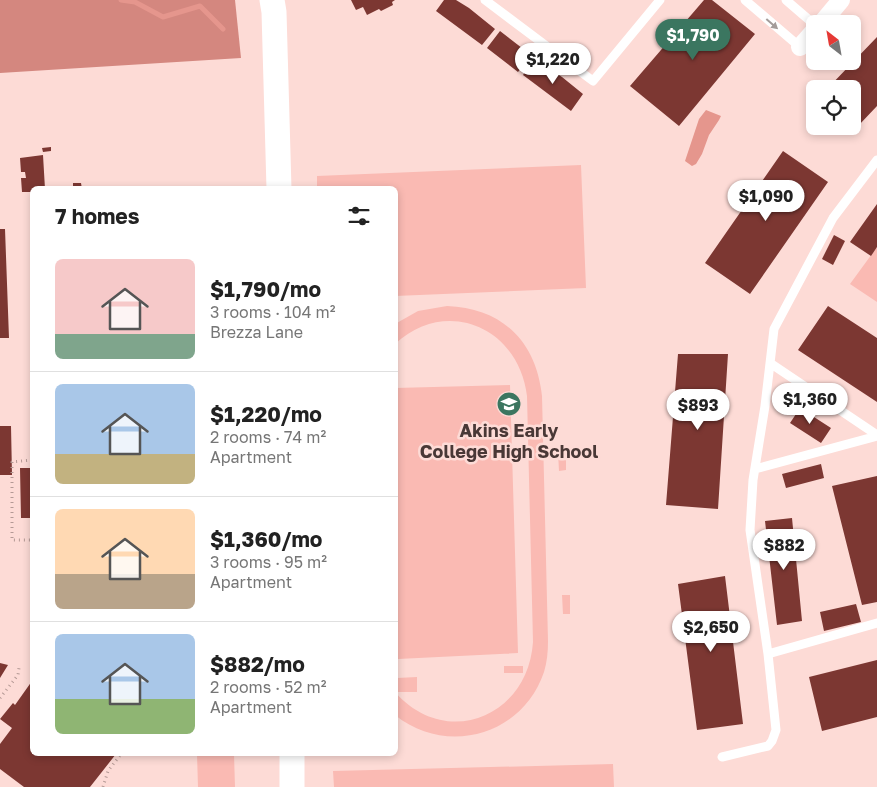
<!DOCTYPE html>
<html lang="en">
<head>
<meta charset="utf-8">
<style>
  body { margin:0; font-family:"Golos Text",sans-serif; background:#f6f6f6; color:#222; height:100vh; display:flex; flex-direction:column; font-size:19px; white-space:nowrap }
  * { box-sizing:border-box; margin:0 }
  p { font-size:16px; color:#767676 }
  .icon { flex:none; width:28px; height:28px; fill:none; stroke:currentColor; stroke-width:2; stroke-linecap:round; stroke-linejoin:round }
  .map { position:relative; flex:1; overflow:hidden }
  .side { position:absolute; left:30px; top:186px; width:368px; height:570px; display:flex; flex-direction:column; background:#fff; border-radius:8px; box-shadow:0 2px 8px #0003 }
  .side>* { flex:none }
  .needle { width:32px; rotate:329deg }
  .controls { position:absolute; left:806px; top:15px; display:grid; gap:10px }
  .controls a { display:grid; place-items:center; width:55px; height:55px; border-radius:8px; background:#fff; box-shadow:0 2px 8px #0003; font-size:25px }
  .price { position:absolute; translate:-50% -42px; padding:0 11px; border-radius:18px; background:#fff; color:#222; font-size:16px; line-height:32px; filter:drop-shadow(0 1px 2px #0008) }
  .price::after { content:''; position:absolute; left:50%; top:30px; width:15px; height:11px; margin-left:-8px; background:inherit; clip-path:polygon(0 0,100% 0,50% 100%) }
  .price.selected { background:#3b7660; color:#fff }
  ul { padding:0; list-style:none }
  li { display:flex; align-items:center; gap:15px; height:125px; padding:0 25px }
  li+li { border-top:1px solid #e0e0e0 }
  li span { display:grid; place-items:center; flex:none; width:140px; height:100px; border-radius:8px; color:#555 }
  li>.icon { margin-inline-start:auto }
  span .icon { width:60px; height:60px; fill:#fffc; stroke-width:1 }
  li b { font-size:21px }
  h2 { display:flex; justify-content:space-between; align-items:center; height:60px; padding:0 25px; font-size:21px }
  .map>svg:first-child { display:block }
</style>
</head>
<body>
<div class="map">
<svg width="877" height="787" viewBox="0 0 877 787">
  <rect width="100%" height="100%" fill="#fddbd6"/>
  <path fill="#fabab3" d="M581,165L586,288L395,296V189H317V176Z
    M877,247V302L850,284Z
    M447,306C502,308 536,341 542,396L548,641C548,652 547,662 544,672C523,735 447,757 395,715V692C446,750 528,717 533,642L527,396C519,328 447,296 395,344V324L418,311Z
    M510,385L518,653L398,659L395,546V388Z
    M558,452H566V470L559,471Z
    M562,595H570V614H563Z
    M504,666H523V673H504Z
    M417,677V692H397V678Z
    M197,754H234L235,787H198Z
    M613,764L614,787H334L333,771Z"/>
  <path fill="#d4877f" d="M0,0H235L241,58L0,73Z"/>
  <path fill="#e5968d" d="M706,110L721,116L719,120L709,135L702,154L696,164L692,166L685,161L699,119Z"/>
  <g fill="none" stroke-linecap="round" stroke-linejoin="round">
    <path stroke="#e5968d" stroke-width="5" d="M121,0L135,2L163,17L200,6L223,29"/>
  </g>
  <path fill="#7c3732" d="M351,0H395L392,2L393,5L381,11L379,9L367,15L363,7L356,10Z
    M444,0H456L469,8L495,29L482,45L436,11Z
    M704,0H712L755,34L679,126L630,86Z
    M500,31L531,55L518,72L487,48Z
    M877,37V106L859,125L852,119V89H827Z
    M534,59L562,77L583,94L571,111L523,75Z
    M51,147V151L43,152L42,148Z
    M783,151L828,182L750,294L705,263Z
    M43,155L45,189H32V192H22L21,178H26L25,172H21L20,158Z
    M73,183H81L82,189H73Z
    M877,204V247L871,256L850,242Z
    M0,229H5L9,338H0Z
    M834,235L845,241L833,265L822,259Z
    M828,306L877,338V402L798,350Z
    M678,354H728L718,509L666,505Z
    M800,408L831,428L821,443L790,423Z
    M0,426H11L12,475H0Z
    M821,464L824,478L786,488L782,474Z
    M20,468H32V518H21Z
    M877,476V602L862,605L832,486Z
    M792,518L802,621L777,625L765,521Z
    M725,576L743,724L697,730L678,584Z
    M856,604L861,622L824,631L820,612Z
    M877,660V717L822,731L809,677Z
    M0,663L8,665L0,678Z
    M32,681V754H116L90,787H24L0,769V744L12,728L0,719L13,703L15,705Z"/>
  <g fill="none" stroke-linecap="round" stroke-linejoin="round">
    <path stroke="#b49995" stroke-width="3" stroke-dasharray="1 4" stroke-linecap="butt" d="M32,460L12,462V540H32
      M0,698L18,675L19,668
      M103,787L108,771L121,754"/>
    <path stroke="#fff" stroke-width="9" d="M485,0L593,81L660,0
      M745,0L800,47
      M786,0L815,25
      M877,160L833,218L774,329L765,406L753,480L750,530L768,654L877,623
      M770,363L877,435
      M755,469L877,436
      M722,757L768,746L772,741L776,730L768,654"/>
    <path stroke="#fff" stroke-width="18" d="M821,24L841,0
      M800,47L815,30"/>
    <path stroke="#fff" stroke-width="25" d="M272,0L274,12L279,189
      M292,787V754"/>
  </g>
  <defs><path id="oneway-solid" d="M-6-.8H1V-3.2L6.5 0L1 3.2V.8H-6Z" transform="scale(1.25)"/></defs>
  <use fill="#a49c9a" href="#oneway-solid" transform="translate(772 24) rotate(41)"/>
  <defs>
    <symbol id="school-disc" viewBox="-11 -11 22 22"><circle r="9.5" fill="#3b7660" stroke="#fddbd6"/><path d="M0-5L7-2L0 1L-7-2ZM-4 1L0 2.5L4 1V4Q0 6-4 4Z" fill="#fff"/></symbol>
  </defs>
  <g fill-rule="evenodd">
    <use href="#school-disc" x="495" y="390" width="28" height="28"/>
  </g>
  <g text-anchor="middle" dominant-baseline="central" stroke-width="5" stroke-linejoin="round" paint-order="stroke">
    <g font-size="18" font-weight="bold" fill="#493836" stroke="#fddbd6">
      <text x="509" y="430">Akins Early<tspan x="509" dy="21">College High School</tspan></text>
    </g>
  </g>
</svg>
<div class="controls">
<a><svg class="needle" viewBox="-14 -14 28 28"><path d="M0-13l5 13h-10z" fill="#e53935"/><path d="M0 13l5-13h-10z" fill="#767676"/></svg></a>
<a><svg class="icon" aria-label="locate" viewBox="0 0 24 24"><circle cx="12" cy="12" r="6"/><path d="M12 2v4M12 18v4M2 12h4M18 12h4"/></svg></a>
</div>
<b class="price selected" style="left:693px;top:61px">$1,790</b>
<b class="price" style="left:553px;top:85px">$1,220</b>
<b class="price" style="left:766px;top:222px">$1,090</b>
<b class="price" style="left:810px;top:425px">$1,360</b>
<b class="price" style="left:698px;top:431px">$893</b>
<b class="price" style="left:784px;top:571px">$882</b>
<b class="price" style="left:711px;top:653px">$2,650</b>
<section class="side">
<h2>7 homes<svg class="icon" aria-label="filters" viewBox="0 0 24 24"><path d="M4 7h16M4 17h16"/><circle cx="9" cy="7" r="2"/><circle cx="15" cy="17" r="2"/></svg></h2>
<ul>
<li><span style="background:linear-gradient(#f6c9c9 75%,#7fa58c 0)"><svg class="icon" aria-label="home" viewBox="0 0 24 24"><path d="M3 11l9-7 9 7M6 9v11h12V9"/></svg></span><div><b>$1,790/mo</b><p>3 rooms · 104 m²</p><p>Brezza Lane</p></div></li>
<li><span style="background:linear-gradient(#a9c7e8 70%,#c2b280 0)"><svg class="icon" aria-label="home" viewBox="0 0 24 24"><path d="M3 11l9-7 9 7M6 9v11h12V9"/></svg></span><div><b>$1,220/mo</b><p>2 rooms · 74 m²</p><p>Apartment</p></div></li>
<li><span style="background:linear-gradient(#ffd9b3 65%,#b9a48a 0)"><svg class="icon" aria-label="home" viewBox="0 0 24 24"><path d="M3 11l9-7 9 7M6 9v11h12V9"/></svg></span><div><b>$1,360/mo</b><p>3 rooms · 95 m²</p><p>Apartment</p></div></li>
<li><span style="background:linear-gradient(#a9c7e8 65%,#8fb573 0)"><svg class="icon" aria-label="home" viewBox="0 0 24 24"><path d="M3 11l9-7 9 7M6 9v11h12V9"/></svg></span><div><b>$882/mo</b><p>2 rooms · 52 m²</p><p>Apartment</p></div></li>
</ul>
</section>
</div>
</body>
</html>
